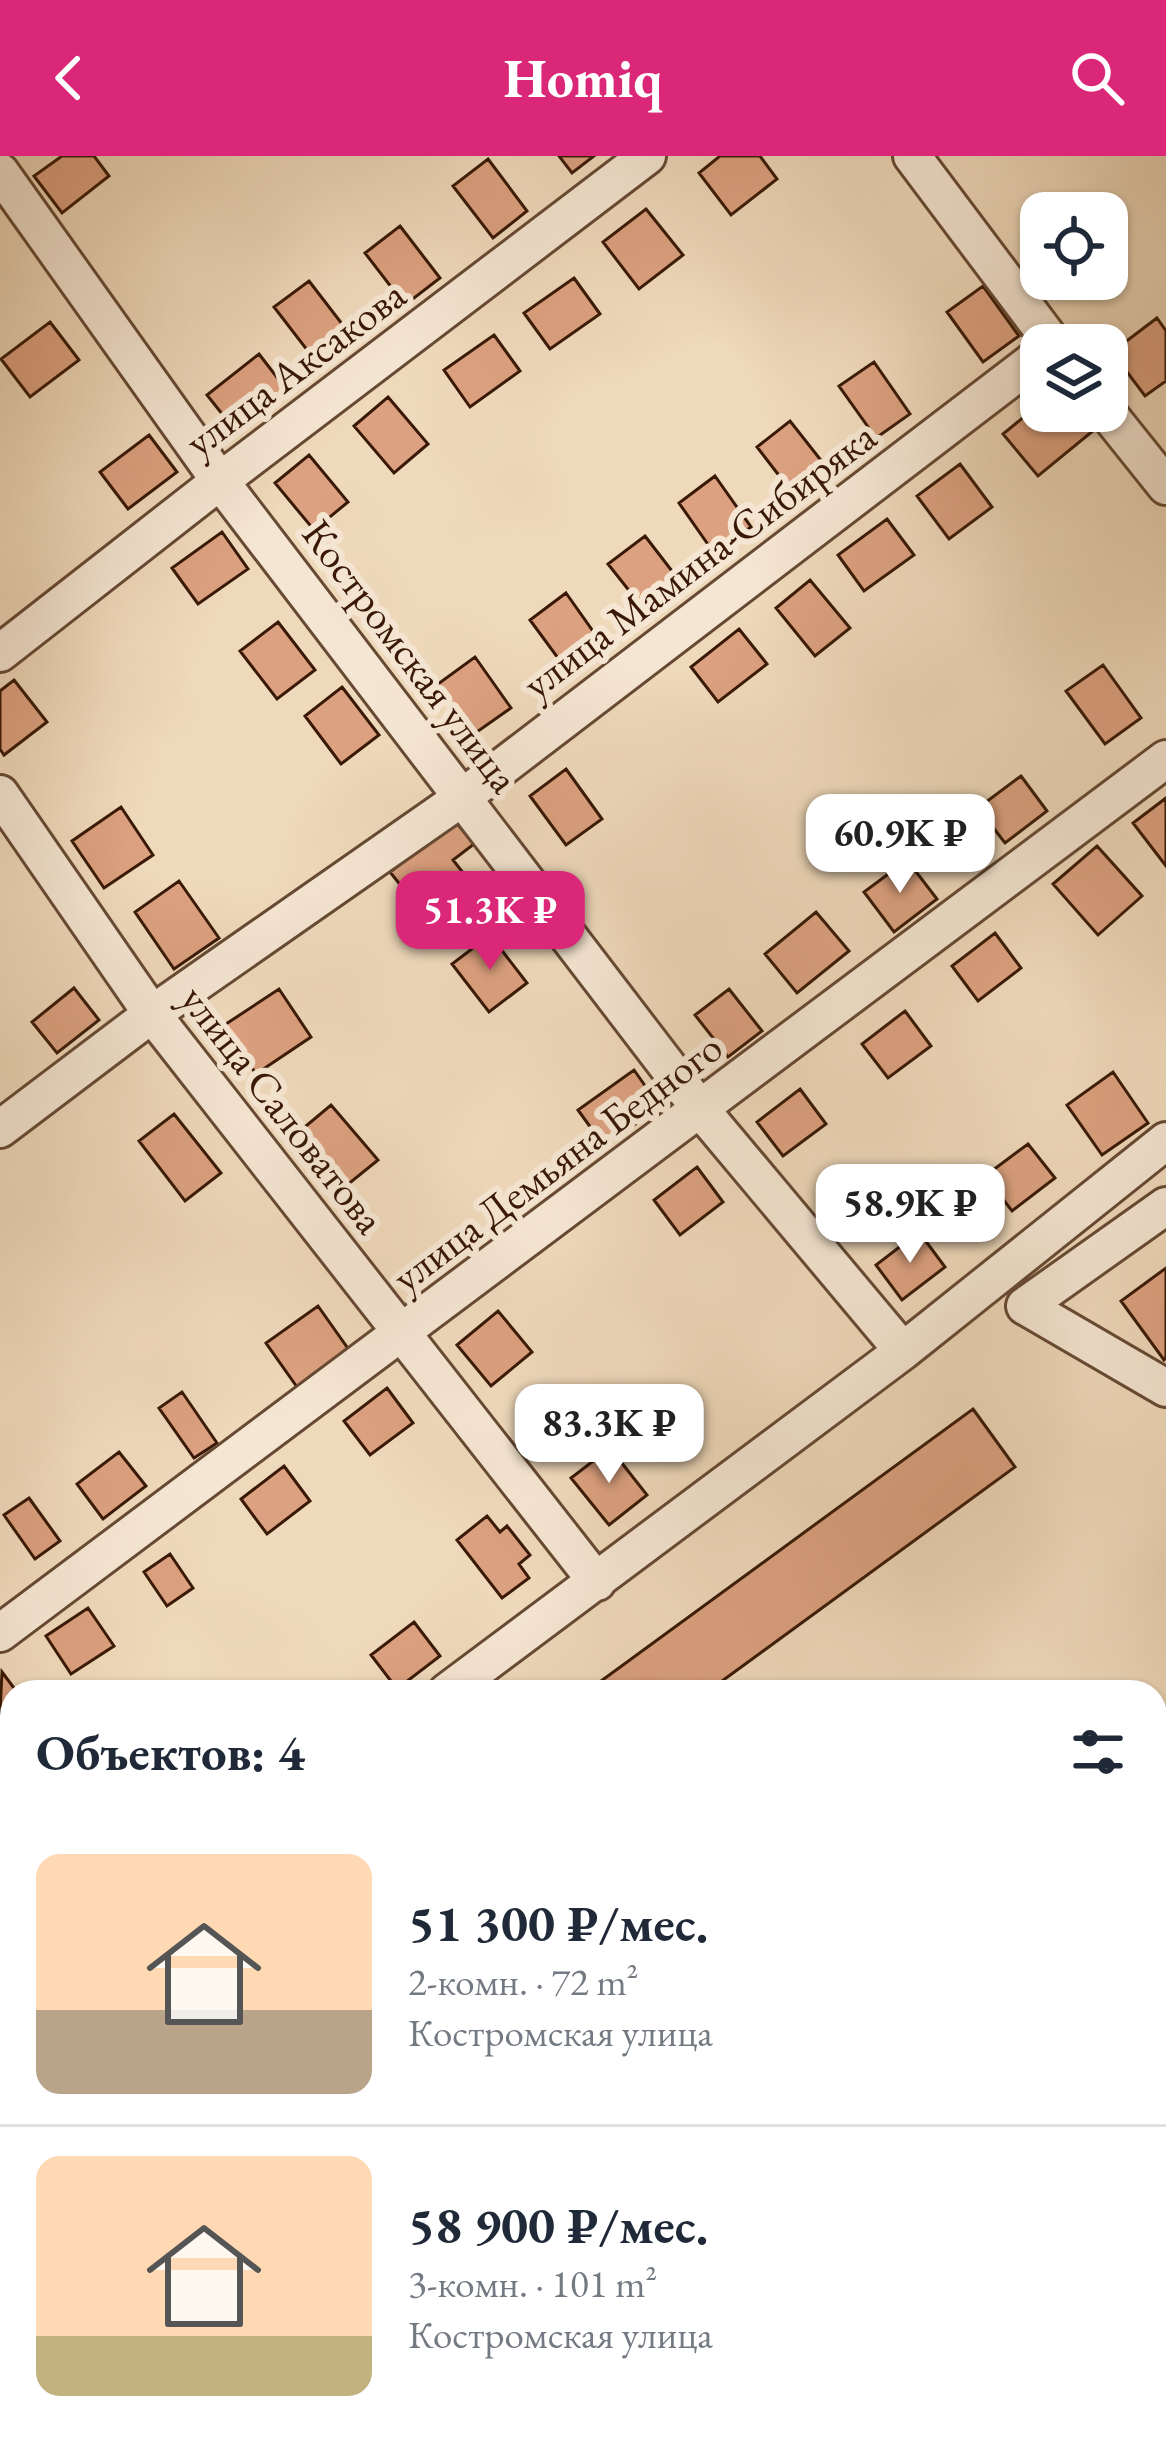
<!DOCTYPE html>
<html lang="ru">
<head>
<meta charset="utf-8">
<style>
  body { margin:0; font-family:"EB Garamond",serif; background:#f6f6f7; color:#1f2937; height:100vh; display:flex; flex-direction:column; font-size:45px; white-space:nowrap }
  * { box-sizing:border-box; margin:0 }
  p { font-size:39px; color:#747a83 }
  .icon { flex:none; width:66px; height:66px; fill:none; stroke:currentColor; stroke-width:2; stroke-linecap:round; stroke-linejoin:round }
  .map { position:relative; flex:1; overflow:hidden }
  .details { position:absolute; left:0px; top:1524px; width:1167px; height:771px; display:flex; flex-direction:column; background:#fff; border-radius:36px 36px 0 0; box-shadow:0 3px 9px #0004 }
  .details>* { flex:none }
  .tools { position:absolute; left:1020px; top:36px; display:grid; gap:24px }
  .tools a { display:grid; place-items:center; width:108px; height:108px; border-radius:24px; background:#fff; box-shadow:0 3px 9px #0004; font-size:60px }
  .price { position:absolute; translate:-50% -102px; padding:0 27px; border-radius:24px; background:#fff; color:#222; font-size:39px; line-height:78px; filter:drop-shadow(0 3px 6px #0008) }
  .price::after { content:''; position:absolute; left:50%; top:72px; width:36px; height:27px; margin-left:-18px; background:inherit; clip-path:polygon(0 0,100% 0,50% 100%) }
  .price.active { background:#db2777; color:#fff }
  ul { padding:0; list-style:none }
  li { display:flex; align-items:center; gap:36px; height:300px; padding:0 36px }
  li+li { border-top:3px solid #e0e1e3 }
  li span { display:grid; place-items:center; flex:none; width:336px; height:240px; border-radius:24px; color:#555 }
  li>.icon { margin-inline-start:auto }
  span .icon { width:144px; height:144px; fill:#fffc; stroke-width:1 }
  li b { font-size:51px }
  h2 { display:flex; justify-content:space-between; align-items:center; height:144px; padding:0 36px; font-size:51px }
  header { display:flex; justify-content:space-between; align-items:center; height:156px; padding:0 36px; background:#db2777; color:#fff; font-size:54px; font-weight:700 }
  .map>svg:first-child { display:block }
</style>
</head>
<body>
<header><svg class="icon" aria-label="back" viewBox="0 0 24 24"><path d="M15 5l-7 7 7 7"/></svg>Homiq<svg class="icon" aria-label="search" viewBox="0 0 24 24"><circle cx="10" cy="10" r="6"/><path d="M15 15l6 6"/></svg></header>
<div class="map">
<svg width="1166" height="2294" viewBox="0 0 1166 2294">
  <rect width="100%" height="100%" fill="#efd9bb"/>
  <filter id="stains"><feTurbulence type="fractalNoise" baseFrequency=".00167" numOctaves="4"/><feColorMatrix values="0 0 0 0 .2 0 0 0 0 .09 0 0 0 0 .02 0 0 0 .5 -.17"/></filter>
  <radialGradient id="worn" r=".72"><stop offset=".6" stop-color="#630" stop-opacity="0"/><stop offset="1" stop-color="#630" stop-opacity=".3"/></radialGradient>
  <path fill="#dca180" stroke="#391906" stroke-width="3" d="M62,0H94L109,20L62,57L34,20Z
    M559,0H594L572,17Z
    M720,0H760L777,23L731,59L699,17Z
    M488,3L527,55L493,82L453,30Z
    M646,53L683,99L639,133L603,86Z
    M400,70L440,122L405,149L365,97Z
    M574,122L600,158L550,193L524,157Z
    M309,125L349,177L314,203L274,151Z
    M983,130L1019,180L983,206L947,156Z
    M1157,162L1166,175V225L1145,240L1112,196Z
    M50,166L79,204L30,241L1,203Z
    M494,179L520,215L470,251L444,214Z
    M259,198L286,233L234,273L207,239Z
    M874,206L910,258L876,282L839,230Z
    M388,241L428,288L394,317L354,270Z
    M1041,247V255H1078L1094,274L1038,320L1003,278Z
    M790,265L831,317L798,344L757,291Z
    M149,279L177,316L128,353L100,316Z
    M309,299L348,346L314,374L275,327Z
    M960,308L992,351L949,383L917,340Z
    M715,320L751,371L714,397L679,347Z
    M887,363L914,399L864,435L838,399Z
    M222,376L248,413L198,448L172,412Z
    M645,380L682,428L646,456L608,408Z
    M810,424L850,472L815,500L776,452Z
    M566,437L602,488L566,513L530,464Z
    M278,466L315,514L277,543L240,495Z
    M739,473L767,508L718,546L691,511Z
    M475,501L511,552L474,578L438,528Z
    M1103,509L1141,562L1105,588L1066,535Z
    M14,524L47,566L4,599L0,593V535Z
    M342,531L379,579L341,608L305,560Z
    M566,613L602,663L566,689L530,640Z
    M1021,620L1047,655L1005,687L978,652Z
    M1166,642V710L1133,667Z
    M121,651L153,699L104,732L72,685Z
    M455,665L474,688L453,704L479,737L445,764L420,732L410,741L390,716Z
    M1097,690L1142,740L1098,779L1053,728Z
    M907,704L937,743L894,776L864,736Z
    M179,725L219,782L174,813L135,756Z
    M816,756L849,795L797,837L765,798Z
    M995,777L1021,812L978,845L952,810Z
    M490,779L527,827L489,856L452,808Z
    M74,832L99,864L57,897L32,866Z
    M279,833L311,881L256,918L223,870Z
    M729,833L762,875L728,901L695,859Z
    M905,855L931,890L888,922L862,888Z
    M634,914L660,951L604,990L578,954Z
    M1113,916L1148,967L1102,999L1067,949Z
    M800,933L826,968L783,1000L757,966Z
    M331,949L378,1004L346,1030L300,975Z
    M174,958L221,1017L185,1045L139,985Z
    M1028,988L1055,1022L1012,1055L985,1020Z
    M697,1011L723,1046L680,1079L654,1044Z
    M919,1076L945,1111L902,1144L876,1109Z
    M1166,1112V1202L1164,1204L1121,1145Z
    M318,1150L349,1194L297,1231L266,1187Z
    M498,1155L532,1196L491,1230L457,1189Z
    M387,1232L413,1267L370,1299L344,1265Z
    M182,1236L217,1287L194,1302L159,1252Z
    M973,1253L1015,1311L707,1536H586Z
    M610,1292L647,1339L609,1369L571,1322Z
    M119,1296L146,1330L103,1363L77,1328Z
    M284,1310L310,1345L267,1378L241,1343Z
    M29,1342L60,1385L35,1403L4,1359Z
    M487,1360L500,1376L507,1370L530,1399L519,1408L529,1422L502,1442L457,1384Z
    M170,1398L193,1432L167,1450L144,1416Z
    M88,1452L114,1490L71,1518L46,1480Z
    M414,1466L440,1500L397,1533L371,1499Z
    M2,1516L17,1536H12V1548L0,1557Z
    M1166,1669V1942L1155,1941V1818L1158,1794H1155V1699L1162,1700Z
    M12,1760V1801L0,1785V1769Z
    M12,1929V1997L1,2005L0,1939Z"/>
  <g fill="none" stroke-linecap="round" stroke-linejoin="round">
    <defs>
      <path id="minor" d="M912,0L1054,189
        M0,16L220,325L701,954L903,1195
        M1106,255L1166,330
        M0,497L220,325L647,0
        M0,638L152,858L597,1426
        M0,973L152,858L463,641L1041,199
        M1166,1050L1025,1150L1166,1232
        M0,1477L1166,603
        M447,1536L903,1195L1166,985
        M0,1864L12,1855
        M86,2294L100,2283"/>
    </defs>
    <use href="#minor" stroke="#664933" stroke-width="42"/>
    <use href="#minor" stroke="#f5e6d3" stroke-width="36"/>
  </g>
  <g text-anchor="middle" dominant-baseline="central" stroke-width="12" stroke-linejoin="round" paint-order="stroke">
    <g font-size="42" fill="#391906" stroke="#f5e6d3">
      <text transform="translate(295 212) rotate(-37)">улица Аксакова</text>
      <text transform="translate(699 404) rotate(-37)">улица Мамина-Сибиряка</text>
      <text transform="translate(411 500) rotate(53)">Костромская улица</text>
      <text transform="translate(283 953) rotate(52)">улица Саловатова</text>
      <text transform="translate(557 1006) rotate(-37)">улица Демьяна Бедного</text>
    </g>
  </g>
  <rect width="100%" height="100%" filter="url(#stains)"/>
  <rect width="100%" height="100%" fill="url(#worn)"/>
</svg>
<div class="tools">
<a><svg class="icon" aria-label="locate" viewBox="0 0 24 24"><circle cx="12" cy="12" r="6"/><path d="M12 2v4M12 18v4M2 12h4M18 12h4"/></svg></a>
<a><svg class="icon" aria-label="layers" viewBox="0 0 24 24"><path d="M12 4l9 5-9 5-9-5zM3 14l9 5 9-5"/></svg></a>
</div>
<b class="price" style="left:900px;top:740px">60.9K ₽</b>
<b class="price active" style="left:490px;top:817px">51.3K ₽</b>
<b class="price" style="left:910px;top:1110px">58.9K ₽</b>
<b class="price" style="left:609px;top:1330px">83.3K ₽</b>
<section class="details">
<h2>Объектов: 4<svg class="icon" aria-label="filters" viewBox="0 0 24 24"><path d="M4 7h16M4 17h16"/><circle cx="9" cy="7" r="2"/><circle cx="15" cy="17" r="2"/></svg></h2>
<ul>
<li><span style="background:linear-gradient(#ffd9b3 65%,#b9a48a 0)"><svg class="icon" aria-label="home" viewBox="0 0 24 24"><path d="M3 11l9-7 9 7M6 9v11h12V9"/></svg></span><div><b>51 300 ₽/мес.</b><p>2-комн. · 72 m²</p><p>Костромская улица</p></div></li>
<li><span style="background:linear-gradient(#ffd9b3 75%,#c2b280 0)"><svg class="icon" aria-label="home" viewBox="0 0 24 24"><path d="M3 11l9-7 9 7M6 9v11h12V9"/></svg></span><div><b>58 900 ₽/мес.</b><p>3-комн. · 101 m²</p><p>Костромская улица</p></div></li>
</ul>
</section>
</div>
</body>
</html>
